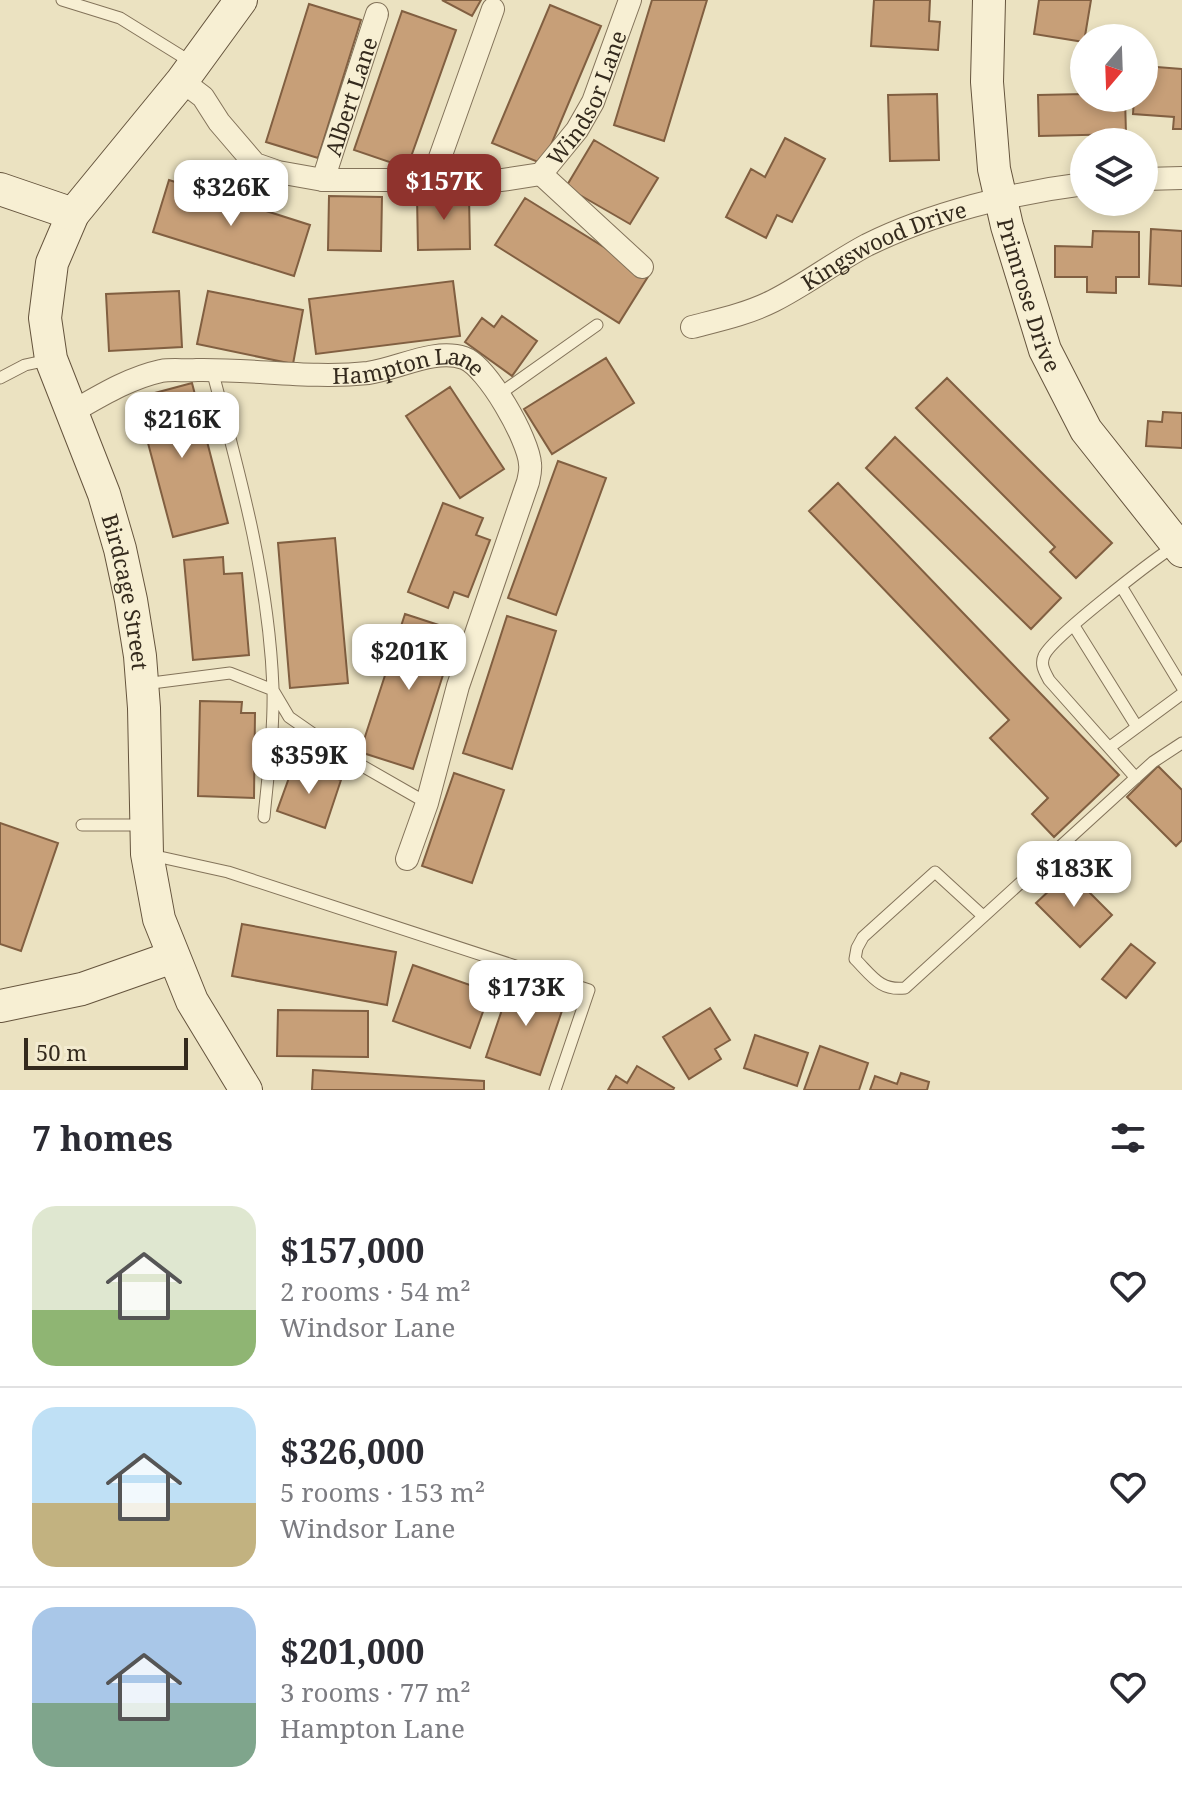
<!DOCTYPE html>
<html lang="en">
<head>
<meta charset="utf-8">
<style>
  body { margin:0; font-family:"Noto Serif",serif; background:#f2f2f3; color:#2b2b33; height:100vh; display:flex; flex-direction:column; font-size:30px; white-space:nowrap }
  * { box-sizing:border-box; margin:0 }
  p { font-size:26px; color:#7c7c81 }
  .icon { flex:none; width:44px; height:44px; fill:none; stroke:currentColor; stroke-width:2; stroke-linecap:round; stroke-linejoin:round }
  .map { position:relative; height:1090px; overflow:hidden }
  .sheet { display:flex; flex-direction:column; background:#fff; flex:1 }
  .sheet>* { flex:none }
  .needle { width:52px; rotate:199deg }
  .buttons { position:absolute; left:1070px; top:24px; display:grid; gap:16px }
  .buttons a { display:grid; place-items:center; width:88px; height:88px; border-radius:50%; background:#fff; box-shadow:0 4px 12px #0003; font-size:40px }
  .scale { position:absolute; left:24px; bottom:20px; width:164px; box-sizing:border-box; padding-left:8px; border:4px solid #342a1d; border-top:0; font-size:22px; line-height:28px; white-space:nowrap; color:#342a1d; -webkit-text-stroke:6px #f3ebd0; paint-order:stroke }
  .price { position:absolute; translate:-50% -68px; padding:0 18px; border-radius:16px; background:#fff; color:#222; font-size:26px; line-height:52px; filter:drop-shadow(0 2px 4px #0008) }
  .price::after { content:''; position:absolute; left:50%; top:48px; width:24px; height:18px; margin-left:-12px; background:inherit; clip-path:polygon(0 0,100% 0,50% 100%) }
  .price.on { background:#8f332d; color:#fff }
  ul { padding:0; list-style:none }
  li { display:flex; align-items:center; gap:24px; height:200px; padding:0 32px }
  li+li { border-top:2px solid #e1e1e2 }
  li span { display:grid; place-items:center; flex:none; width:224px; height:160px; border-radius:24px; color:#555 }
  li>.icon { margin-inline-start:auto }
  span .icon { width:96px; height:96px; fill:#fffc; stroke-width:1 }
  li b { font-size:34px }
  h2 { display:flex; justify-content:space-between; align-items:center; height:96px; padding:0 32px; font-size:34px }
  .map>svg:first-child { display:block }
</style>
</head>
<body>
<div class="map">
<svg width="1182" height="1090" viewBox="0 0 1182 1090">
  <rect width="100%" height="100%" fill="#ebe2c1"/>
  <path fill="#c79f78" stroke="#815f41" stroke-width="2" d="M442,0H481L472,16Z
    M652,0H707L664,141L614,125Z
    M874,0H930L929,21L940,22L938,50L871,46Z
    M1039,0H1091L1084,42L1034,34Z
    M309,4L361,20L318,158L266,142Z
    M550,5L601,26L543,164L492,143Z
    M402,11L456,30L407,168L354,150Z
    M1144,66L1182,69V129H1173L1174,117L1133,114L1134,98H1144Z
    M937,94L939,160L890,161L888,95Z
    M1084,94V98H1125L1126,134L1039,136L1038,95Z
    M785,138L825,159L792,222L777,215L766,238L726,217L751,169L765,177Z
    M594,140L658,178L630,224L566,187Z
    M169,180L310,225L294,276L153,232Z
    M469,195L470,249L418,250L417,196Z
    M329,196L382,197L381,251L328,250Z
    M525,198L649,275L619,323L495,245Z
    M1151,229L1182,231V286L1149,284Z
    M1093,231L1139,232V277H1116V293L1087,292V277H1055V246L1092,247Z
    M453,281L460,336L316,354L309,299Z
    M179,291L182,347L109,351L106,294Z
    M208,291L303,310L293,364L197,344Z
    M502,316L537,341L512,376L465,342L482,318L494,327Z
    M606,358L634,403L552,454L524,409Z
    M947,378L1112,543L1076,578L1050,552L1055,547L916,408Z
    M192,383L228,523L173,537L136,398Z
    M450,387L504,469L460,498L406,416Z
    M1163,412L1182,413V448L1146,446L1148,421L1162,422Z
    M895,437L1061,598L1031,629L866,468Z
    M558,461L606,478L556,615L508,598Z
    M838,483L1119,775L1054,837L1032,814L1048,798L990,738L1009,720L809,511Z
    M443,503L483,518L476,535L490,540L468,597L454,592L448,608L408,592Z
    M335,538L348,683L290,688L278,543Z
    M223,557L224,574L242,573L249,655L193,660L184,560Z
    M405,614L457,631L413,769L360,752Z
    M507,616L556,631L512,769L463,753Z
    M200,701L242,702L241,713H255L254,798L198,796Z
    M294,764L341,780L325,828L277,811Z
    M1158,766L1182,790V840L1176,846L1127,797Z
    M454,773L504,790L472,883L422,866Z
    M0,823L58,843L21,951L0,944Z
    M1069,872L1112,915L1080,947L1036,903Z
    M242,924L396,952L387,1005L232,976Z
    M1131,944L1155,963L1126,998L1102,979Z
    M413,965L490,992L470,1048L393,1021Z
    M512,980L566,999L540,1075L486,1057Z
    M710,1008L730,1040L715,1049L721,1059L689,1079L663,1037Z
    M278,1010L368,1011V1057L277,1056Z
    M755,1035L808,1053L797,1086L744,1068Z
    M820,1046L868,1063L859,1090H804Z
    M637,1066L674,1088L673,1090H608L616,1076L627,1083Z
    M313,1070L484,1081V1090H312Z
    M901,1073L929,1082L927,1090H870L875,1076L897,1084Z"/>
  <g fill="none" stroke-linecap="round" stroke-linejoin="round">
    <defs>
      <path id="lane" d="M62,0L120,18L191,62
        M212,370C240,475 269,579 273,688C274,731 268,774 264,817
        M0,378L25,365L48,360
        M498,395L597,325
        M1121,586L1182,687
        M1074,626L1137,727
        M144,684L230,673L273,690L289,717L345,756L427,803
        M1110,747L1182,694
        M1136,778L1049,680C1045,672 1040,665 1044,656C1051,638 1152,561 1173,547
        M82,825H145
        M151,855L228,872L589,990L555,1090
        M983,916L935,872L863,937L857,948L855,959C872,976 880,991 905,988L1153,762L1182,743"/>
      <g id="street">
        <path id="s1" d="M182,81L203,97L219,122L255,164L278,172L323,180H502L541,174L577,130L593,102L630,0"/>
        <path d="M541,174L642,267"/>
        <path d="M1144,179L1182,178"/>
        <path id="s2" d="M323,180L377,14"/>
        <path d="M432,180L493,9"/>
        <path id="s3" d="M692,327C719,320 747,314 773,301C805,285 835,262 867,245C932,213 1012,193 1084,184"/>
        <path id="s4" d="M72,412C100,396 129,378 161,371C172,369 185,371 197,370C254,369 312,379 368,373C398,369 434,348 464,358C487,366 529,440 530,464C531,470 529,477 528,482L458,686L427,803L407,859"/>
      </g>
      <g id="secondary">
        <path id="s5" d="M241,0L182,81L73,214L52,263L45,318L51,359L104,494L120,549L131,600L140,656L144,708L147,854L159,919L192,1001L246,1090"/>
        <path id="s6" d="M989,0L987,82L994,169L1007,226L1045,350L1086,430L1182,551"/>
        <path d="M0,189L73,214"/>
        <path d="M0,1006L82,989L173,957"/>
      </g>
    </defs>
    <use href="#lane" stroke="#83735a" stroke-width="13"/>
    <use href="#street" stroke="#83735a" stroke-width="24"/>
    <use href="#secondary" stroke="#65543d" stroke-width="34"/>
    <use href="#lane" stroke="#f7efd3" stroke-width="11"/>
    <use href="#street" stroke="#f7efd3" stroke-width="22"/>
    <use href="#secondary" stroke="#f7efd3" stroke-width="32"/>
  </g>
  <g text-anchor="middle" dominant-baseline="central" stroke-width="8" stroke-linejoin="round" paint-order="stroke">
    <g font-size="22" fill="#342a1d" stroke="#f3ebd0">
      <text stroke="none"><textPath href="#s1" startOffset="490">Windsor Lane</textPath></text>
      <text stroke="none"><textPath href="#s2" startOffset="88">Albert Lane</textPath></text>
      <text stroke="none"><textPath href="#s3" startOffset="210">Kingswood Drive</textPath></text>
      <text stroke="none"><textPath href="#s6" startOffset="300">Primrose Drive</textPath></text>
      <text stroke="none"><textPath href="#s4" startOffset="348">Hampton Lane</textPath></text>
      <text stroke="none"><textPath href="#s5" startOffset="668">Birdcage Street</textPath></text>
    </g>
  </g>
</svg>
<div class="buttons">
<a><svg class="needle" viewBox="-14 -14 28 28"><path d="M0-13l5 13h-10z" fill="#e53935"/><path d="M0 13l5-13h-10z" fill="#7c7c81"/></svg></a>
<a><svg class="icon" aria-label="layers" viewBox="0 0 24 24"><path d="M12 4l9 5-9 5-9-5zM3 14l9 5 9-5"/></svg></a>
</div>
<div class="scale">50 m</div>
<b class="price on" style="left:444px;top:222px">$157K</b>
<b class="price" style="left:231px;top:228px">$326K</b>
<b class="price" style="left:182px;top:460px">$216K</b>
<b class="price" style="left:409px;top:692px">$201K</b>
<b class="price" style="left:309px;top:796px">$359K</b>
<b class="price" style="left:1074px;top:909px">$183K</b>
<b class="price" style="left:526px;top:1028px">$173K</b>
</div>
<section class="sheet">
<h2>7 homes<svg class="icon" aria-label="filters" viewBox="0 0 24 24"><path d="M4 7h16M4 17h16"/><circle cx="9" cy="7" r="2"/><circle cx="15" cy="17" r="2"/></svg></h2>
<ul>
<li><span style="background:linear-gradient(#dfe7d0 65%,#8fb573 0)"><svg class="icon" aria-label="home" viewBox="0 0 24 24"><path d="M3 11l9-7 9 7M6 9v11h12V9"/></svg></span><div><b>$157,000</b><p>2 rooms · 54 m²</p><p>Windsor Lane</p></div><svg class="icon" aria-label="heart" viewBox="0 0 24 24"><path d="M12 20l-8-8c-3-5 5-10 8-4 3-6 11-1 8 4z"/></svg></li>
<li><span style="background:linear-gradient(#bfe0f5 60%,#c2b280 0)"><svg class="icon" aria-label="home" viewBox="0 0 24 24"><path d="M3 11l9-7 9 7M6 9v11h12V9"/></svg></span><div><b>$326,000</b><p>5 rooms · 153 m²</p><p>Windsor Lane</p></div><svg class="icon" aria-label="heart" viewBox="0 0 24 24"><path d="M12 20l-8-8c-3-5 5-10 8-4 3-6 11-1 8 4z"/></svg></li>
<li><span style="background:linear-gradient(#a9c7e8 60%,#7fa58c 0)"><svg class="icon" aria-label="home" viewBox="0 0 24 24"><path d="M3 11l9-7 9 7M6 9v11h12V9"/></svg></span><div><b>$201,000</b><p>3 rooms · 77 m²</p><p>Hampton Lane</p></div><svg class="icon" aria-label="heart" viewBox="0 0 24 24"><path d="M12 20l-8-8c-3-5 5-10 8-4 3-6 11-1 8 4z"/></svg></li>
</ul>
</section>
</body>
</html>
